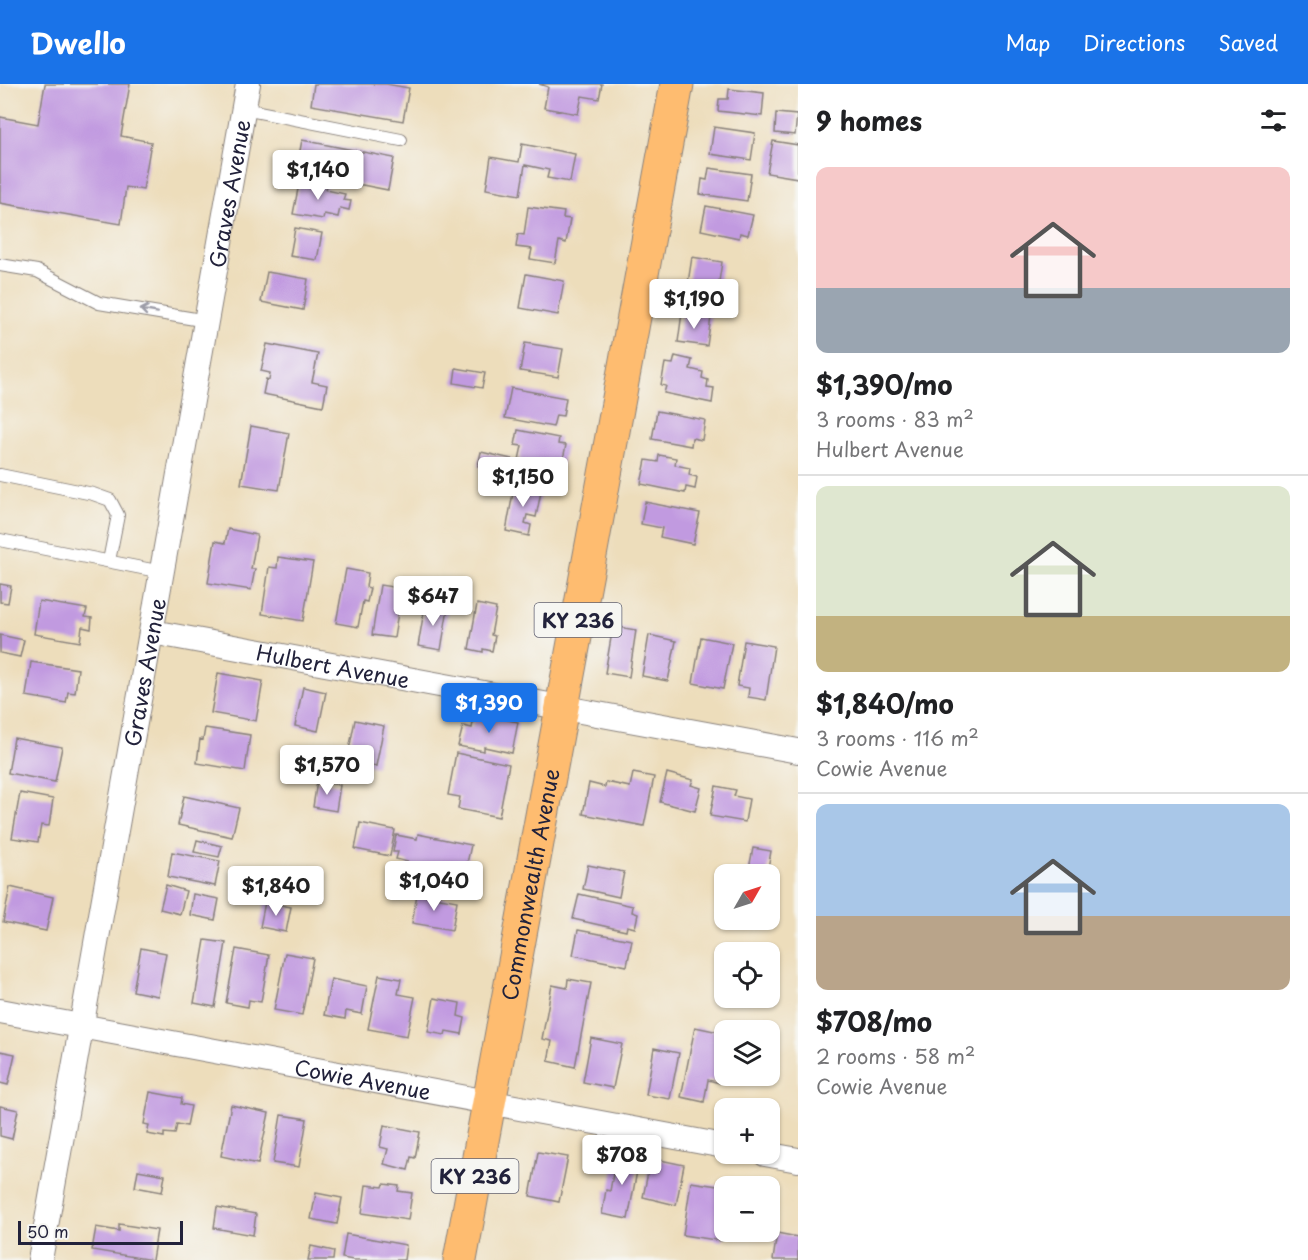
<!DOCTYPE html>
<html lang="en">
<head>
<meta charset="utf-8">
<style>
  body { margin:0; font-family:"Playpen Sans",sans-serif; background:#f2f2f2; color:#202124; height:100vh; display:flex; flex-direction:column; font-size:22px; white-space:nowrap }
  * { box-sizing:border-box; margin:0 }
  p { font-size:20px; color:#757577 }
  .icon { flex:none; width:33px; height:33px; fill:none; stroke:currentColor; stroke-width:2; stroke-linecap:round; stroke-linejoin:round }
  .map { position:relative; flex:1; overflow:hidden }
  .sheet { display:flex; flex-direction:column; background:#fff; width:510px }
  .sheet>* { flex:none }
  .needle { width:39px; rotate:51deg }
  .controls { position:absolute; left:714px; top:780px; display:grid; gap:12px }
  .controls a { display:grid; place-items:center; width:66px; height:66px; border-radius:12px; background:#fff; box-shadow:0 2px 4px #0004; font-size:30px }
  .scale { position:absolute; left:18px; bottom:15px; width:165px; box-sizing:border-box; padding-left:6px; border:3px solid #22223b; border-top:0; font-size:16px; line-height:21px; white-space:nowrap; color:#22223b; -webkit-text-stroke:4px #f6f6f2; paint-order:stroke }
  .price { position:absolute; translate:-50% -51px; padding:0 14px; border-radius:6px; background:#fff; color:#222; font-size:20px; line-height:39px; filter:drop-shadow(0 2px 3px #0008) }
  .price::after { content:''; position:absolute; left:50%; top:36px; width:18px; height:14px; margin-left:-9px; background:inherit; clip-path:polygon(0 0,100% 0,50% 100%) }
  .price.selected { background:#1a73e8; color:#fff }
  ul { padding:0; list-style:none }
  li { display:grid; align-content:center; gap:12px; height:318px; padding:0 18px }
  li+li { border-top:2px solid #e0e0e0 }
  li span { display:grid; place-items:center; height:186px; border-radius:12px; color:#555 }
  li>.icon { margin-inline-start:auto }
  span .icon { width:108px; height:108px; fill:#fffc; stroke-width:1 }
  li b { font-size:26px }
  h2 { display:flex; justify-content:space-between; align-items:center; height:72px; padding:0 18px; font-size:26px }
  header { display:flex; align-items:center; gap:36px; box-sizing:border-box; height:84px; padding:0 30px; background:#1a73e8; color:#fff }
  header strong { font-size:28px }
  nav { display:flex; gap:33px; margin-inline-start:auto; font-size:21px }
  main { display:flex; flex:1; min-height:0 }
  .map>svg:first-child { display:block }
</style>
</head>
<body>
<header>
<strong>Dwello</strong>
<nav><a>Map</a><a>Directions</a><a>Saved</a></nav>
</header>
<main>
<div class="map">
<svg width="798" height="1176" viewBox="0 0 798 1176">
  <rect width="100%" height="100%" fill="#f6f6f2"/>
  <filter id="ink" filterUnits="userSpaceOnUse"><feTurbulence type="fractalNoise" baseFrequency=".0167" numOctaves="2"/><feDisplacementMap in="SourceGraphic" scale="12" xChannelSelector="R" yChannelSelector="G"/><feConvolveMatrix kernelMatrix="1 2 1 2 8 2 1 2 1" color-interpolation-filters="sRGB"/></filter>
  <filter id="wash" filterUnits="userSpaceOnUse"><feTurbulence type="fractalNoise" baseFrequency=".008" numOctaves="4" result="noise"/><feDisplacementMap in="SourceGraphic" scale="24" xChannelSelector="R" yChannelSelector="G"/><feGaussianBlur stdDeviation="1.35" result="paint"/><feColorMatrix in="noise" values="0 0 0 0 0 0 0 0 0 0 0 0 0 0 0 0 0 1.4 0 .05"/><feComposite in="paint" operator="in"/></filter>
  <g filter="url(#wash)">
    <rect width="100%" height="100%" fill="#edddbb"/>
    <g id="blocks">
      <path fill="#c19ae0" d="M45,0H130L121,52L151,58L143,106L126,103L121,140L0,119V33L38,40Z
        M314,0H386L409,4L403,37L311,21Z
        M539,0H602L599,15L582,12L578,30L544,24L548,3Z
        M729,5L764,9L762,32L718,27L719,15H728Z
        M776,29L797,31L795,51L775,49Z
        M714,43L755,49L751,76L710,70Z
        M302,56L394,74L388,106L296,88Z
        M773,57L798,61V94L767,89Z
        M522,60L575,70L570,98L547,94L549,86L525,81L520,111L486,105L491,73L519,78Z
        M709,84L751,90L747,117L700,110L702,95L707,96Z
        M300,95L327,101L326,106L345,110L343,116L351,117L349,126L340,124L338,133L324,130L323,135L293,130Z
        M706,122L753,131L748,151L740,149L739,154L701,146Z
        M528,123L564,128L563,134L570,135L566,159L559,157L555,179L530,175L532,165L516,163L518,150L524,151Z
        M295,144L322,149L317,176L290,172Z
        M692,173L722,178L718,204L688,199Z
        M267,188L308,195L303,226L261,218Z
        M526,190L564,197L558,231L520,224Z
        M682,229L711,233L707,262L678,258Z
        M525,259L563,265L558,293L520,287Z
        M267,260L318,270L312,298L327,301L323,322L263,310L266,295L269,296L270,289L261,287Z
        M675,272L692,276L690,285L703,288L702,294L708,296L707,303L714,304L712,319L664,309L666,302L661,301L665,279L673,280Z
        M456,284L485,289L482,304L454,299Z
        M511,304L566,314L563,332L556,331L553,343L505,334Z
        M657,327L705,336L702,356L692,354L691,362L652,355Z
        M251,342L289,349L279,406L241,400Z
        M518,346L559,354L558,360L566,361L561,385L519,376L522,362L515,361Z
        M481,368L512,375L509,388L478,382Z
        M659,371L676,374L675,381L690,384L689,391L697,393L695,405L686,403L685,409L641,400L646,376L658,378Z
        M515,398L542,403L536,433L527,431L525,439L531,441L529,452L506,447Z
        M645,418L700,429L693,460L660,453L662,444L641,440Z
        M228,445L257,451L251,485H255L251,506L208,499L215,457L225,459Z
        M278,473L313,478L303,537L262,530L269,483L277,484Z
        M346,485L368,489L366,503L370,504L367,518L363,517L358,543L336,539Z
        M400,498L421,502L417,525L399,522L394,554L372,551L380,501L399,504Z
        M0,500L11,502L8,519L0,518Z
        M39,517L87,525L85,533L92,534L91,545L82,543L80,558L34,550Z
        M477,520L496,524L491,551L495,552L492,567L483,565V568L469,565Z
        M425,521L448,524L441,566L418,562Z
        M613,542L636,546L629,593L605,589Z
        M0,551L24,556L20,573L0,569Z
        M649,551L676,557L668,597L642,592Z
        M701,553L732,559L723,605L693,599Z
        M744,557L774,562L766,616L748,613L749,604L737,602Z
        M31,578L78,585L75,609L68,608L66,619L26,612Z
        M218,589L263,597L256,637L211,629Z
        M303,603L326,608L318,647L295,642Z
        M475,629L518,638L512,669L484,663V667L458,662L463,642L472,644Z
        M355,636L384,642L376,682L347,676Z
        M205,644L250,651L245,687L197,679L200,655L203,656Z
        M14,654L62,663L55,698L8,689Z
        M456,669L509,680L499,733L458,725L460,713L448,711Z
        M633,689L654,693L644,742L583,730L589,699L605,703L606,698L630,703Z
        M667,689L693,696L691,701L701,704L695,727L660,718Z
        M317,697L340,701L336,727L313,723Z
        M716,702L736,706L734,712L749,715L745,738L710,732Z
        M20,709L53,715L49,742L41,741L38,758L12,754Z
        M184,712L239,724L232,753L178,741Z
        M360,739L395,746L390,772L355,765Z
        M418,750L471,761L463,798L407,787L408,778L396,775L398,768H393L396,751L417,755Z
        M197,756L222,762L219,773L194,768Z
        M753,764L771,767L767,790H748Z
        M172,768L220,777L215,802L168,793Z
        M588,781L624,788L619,813L583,805Z
        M166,801L186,807L180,830L160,825Z
        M10,803L53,813L46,847L3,838Z
        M193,810L219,815L215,836L190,831Z
        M417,810L457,817L452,846L412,839Z
        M579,810L633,822L632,828L638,830L635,844L627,842L626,847L573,835Z
        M265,818L291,823L286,848L260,843Z
        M578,846L632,856L627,882L573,871Z
        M205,856L226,859L215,923L194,919Z
        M141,864L166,869L158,912L133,907Z
        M236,865L269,871L261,918L249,916L248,923L226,919Z
        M285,869L313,874L302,931L274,926Z
        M379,891L401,895L398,910L415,913L407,952L368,945Z
        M331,895L367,902L362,930L346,927L345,935L324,931Z
        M568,895L591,899L575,983L548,977L552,957L542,955L552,901L567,904Z
        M434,914L460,919L458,932L465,934L462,950L446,947L445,951L428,948Z
        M695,943L724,949V974L720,999L708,996L704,1018L681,1013Z
        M591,954L622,960L613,1004L583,998Z
        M654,964L679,969L670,1015L646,1011Z
        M0,967L15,970L8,1001L0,999Z
        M150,1008L182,1014L181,1020L191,1022L187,1042L177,1040L175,1050L164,1049V1053L147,1050L149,1041L144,1040Z
        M231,1021L269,1029L258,1080L221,1072Z
        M0,1022L18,1026L12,1055L0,1052Z
        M281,1031L307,1035L299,1083L273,1079Z
        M384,1041L420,1048L415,1074L411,1073L408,1086L384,1080L388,1065L380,1063Z
        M617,1067L640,1071L628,1135L602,1130L606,1106L610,1107Z
        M538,1068L568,1073L559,1118L530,1112Z
        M651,1074L684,1081L676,1121L643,1113Z
        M138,1086L165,1091L162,1108L135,1103Z
        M691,1098L724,1103V1143L722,1157L683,1151Z
        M384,1100L399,1102L398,1107L412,1109L408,1136L362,1129L366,1101L383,1103Z
        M316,1109L342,1114L337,1140L311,1135Z
        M217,1123L256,1130L253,1151L214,1144Z
        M770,1124L777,1126L770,1153L749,1148H770Z
        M119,1140L157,1146L152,1176L92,1166L96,1143L119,1147Z
        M777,1149L798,1153V1176H773Z
        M346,1150L406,1161L404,1176H353L342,1174Z
        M311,1162L334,1167L333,1176H308Z"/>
    </g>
  </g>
  <g filter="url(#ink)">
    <use href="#blocks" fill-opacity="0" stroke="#88807b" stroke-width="1.5"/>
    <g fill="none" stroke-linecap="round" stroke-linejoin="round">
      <defs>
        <path id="service" d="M244,25L401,56
          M0,181L37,187L99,219L207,237
          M0,391L93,410L110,416L118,431L109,477
          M0,456L162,488"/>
        <g id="minor">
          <path id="s1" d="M152,548L798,667"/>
          <path id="s2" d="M0,927L724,1062"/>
          <path d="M765,1070L798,1076"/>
          <path id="s3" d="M40,1176L248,0"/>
        </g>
        <g id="primary">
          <path id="s4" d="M460,1176L677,0"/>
        </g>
      </defs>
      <use href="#service" stroke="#88807b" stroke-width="14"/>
      <use href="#minor" stroke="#88807b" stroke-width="26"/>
      <use href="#primary" stroke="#88807b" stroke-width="35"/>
      <use href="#service" stroke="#fff" stroke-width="12"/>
      <use href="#minor" stroke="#fff" stroke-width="24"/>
      <use href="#primary" stroke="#febc70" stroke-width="33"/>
    </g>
    <defs><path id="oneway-shaft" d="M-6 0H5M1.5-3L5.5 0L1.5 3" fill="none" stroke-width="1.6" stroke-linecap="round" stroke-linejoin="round" transform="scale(1.5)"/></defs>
    <use stroke="#9c9ca7" href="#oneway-shaft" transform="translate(149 227) rotate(-170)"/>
  </g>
  <g text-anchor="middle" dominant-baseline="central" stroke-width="6" stroke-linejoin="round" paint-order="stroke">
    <g fill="#f6f6f2" stroke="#626272" stroke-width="1.5">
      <rect x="534.5" y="519" width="87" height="34" rx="4.5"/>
      <rect x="431.5" y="1075" width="87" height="34" rx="4.5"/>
    </g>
    <g font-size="20" font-weight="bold" fill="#22223b">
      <text x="578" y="536">KY 236</text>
      <text x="475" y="1092">KY 236</text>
    </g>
    <g font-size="21" fill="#22223b" stroke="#f6f6f2">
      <text stroke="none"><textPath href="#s3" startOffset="1083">Graves Avenue</textPath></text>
      <text stroke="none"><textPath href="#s1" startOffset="184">Hulbert Avenue</textPath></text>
      <text stroke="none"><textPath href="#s3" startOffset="597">Graves Avenue</textPath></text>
      <text stroke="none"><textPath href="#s4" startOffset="382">Commonwealth Avenue</textPath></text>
      <text stroke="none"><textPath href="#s2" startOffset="369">Cowie Avenue</textPath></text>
    </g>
  </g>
</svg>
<div class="controls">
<a><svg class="needle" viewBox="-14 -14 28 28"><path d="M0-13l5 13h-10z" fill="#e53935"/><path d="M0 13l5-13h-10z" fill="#757577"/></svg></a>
<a><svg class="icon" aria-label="locate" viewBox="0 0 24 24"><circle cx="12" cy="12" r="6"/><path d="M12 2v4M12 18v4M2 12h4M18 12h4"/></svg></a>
<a><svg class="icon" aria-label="layers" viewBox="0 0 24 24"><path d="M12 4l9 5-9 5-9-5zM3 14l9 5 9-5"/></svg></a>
<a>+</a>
<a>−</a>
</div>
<div class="scale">50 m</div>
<b class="price" style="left:318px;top:117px">$1,140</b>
<b class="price" style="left:694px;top:246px">$1,190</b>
<b class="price" style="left:523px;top:424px">$1,150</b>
<b class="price" style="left:433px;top:543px">$647</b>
<b class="price selected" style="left:489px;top:650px">$1,390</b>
<b class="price" style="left:327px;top:712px">$1,570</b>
<b class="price" style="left:434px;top:828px">$1,040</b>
<b class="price" style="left:276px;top:833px">$1,840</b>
<b class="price" style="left:622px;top:1102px">$708</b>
</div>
<section class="sheet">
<h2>9 homes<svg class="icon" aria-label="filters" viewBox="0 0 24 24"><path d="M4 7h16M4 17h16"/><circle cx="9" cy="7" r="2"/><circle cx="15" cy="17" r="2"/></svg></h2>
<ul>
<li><span style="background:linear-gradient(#f6c9c9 65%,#9aa5b1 0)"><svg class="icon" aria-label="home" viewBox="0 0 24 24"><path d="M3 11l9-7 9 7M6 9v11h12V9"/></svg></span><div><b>$1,390/mo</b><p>3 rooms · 83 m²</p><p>Hulbert Avenue</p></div></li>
<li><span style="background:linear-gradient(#dfe7d0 70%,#c2b280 0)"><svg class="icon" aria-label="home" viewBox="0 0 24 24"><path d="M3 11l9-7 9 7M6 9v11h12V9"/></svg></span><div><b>$1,840/mo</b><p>3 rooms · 116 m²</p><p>Cowie Avenue</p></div></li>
<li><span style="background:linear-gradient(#a9c7e8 60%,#b9a48a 0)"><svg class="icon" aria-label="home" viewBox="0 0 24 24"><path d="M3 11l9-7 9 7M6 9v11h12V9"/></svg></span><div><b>$708/mo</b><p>2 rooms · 58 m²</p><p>Cowie Avenue</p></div></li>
</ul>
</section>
</main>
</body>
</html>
